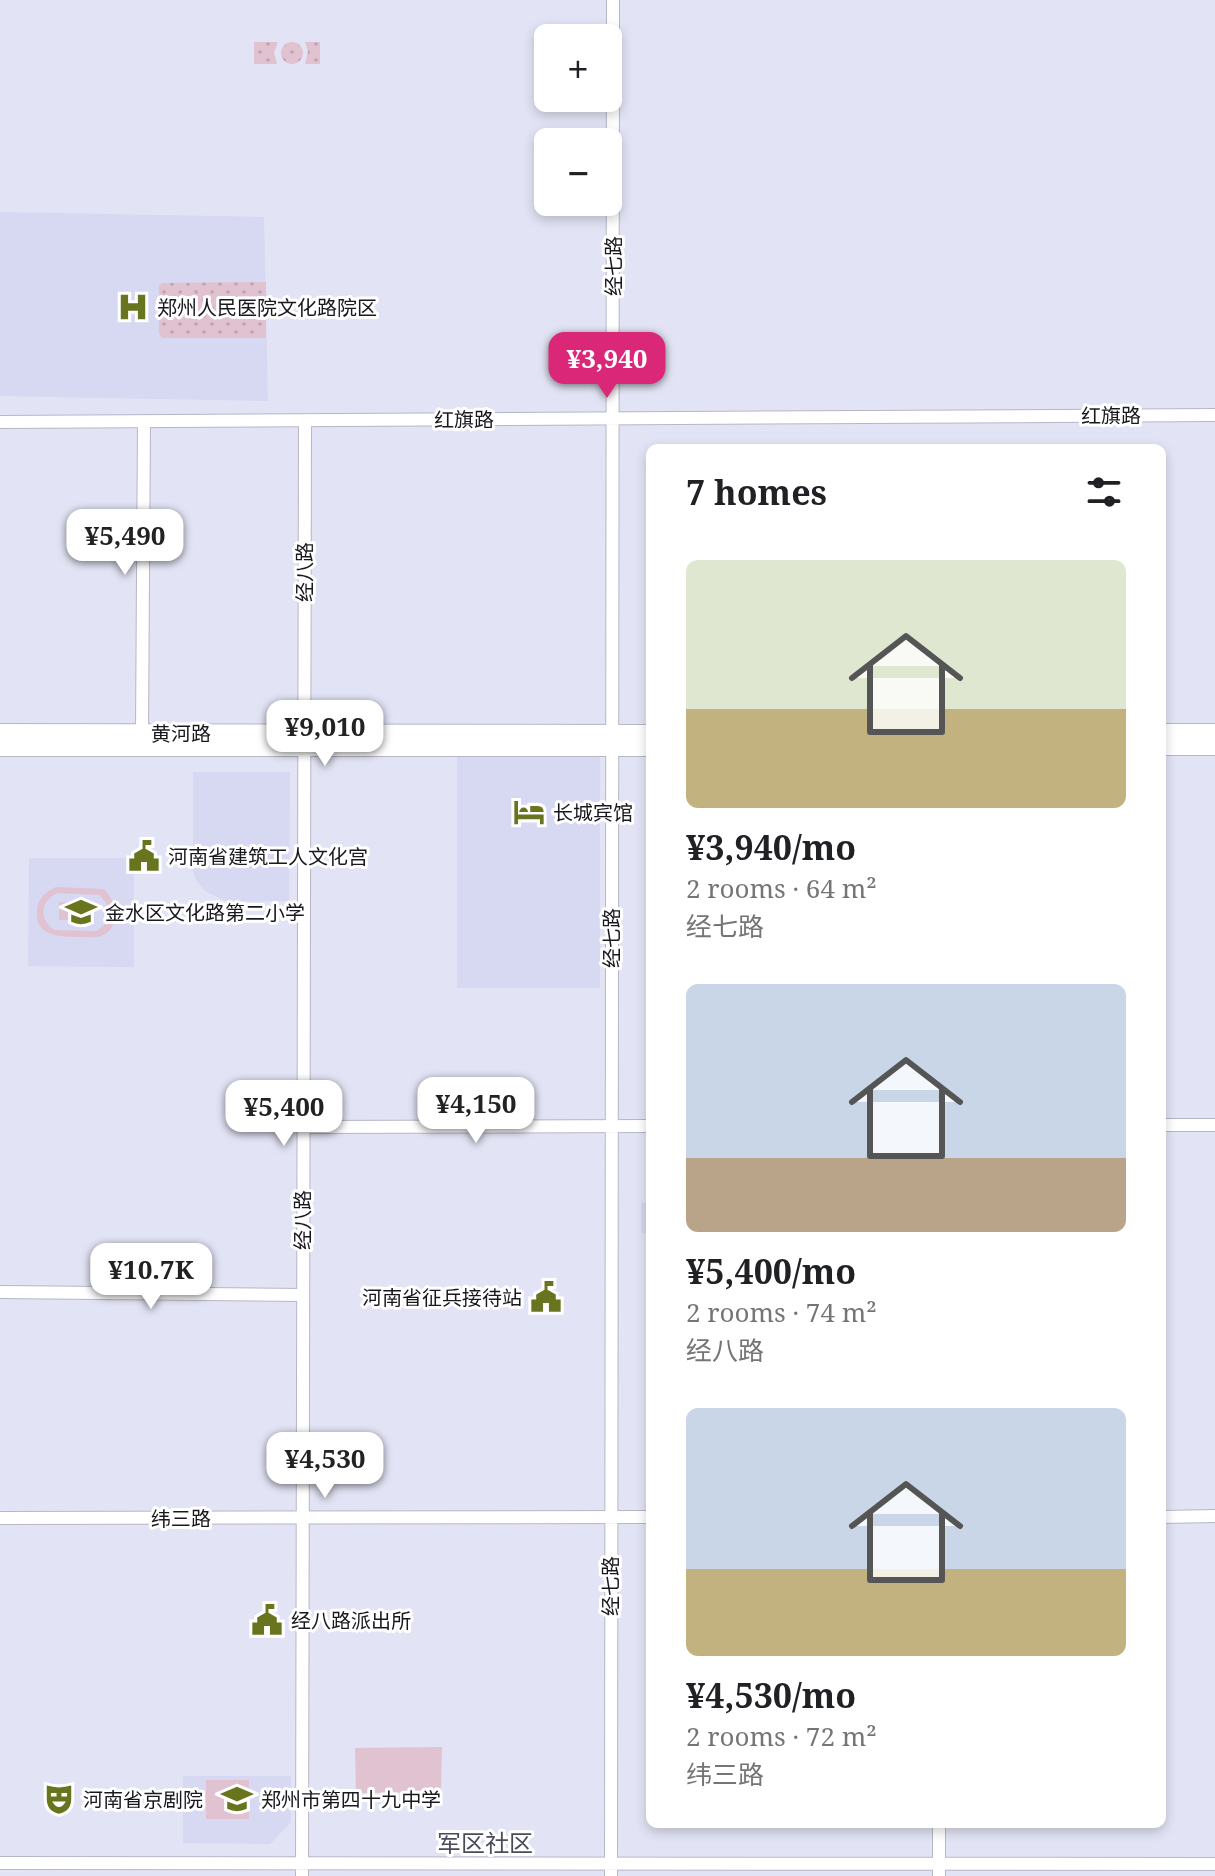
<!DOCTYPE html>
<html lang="en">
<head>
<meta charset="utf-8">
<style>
  body { margin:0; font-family:"Noto Serif","Noto Sans SC",serif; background:#f2f2f2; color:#202124; height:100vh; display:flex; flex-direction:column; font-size:30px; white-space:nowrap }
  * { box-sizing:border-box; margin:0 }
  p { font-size:26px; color:#757577 }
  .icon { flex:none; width:44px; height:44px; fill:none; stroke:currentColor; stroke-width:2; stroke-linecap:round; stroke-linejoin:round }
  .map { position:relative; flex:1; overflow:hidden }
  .drawer { position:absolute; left:646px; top:444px; width:520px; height:1384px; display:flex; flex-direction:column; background:#fff; border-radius:12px; box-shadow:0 4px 12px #0003 }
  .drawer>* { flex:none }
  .buttons { position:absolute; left:534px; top:24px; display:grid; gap:16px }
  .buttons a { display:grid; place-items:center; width:88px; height:88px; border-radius:12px; background:#fff; box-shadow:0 4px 12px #0003; font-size:40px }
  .price { position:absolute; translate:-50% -68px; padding:0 18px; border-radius:16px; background:#fff; color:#222; font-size:26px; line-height:52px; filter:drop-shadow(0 2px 4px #0008) }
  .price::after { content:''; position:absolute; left:50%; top:48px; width:24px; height:18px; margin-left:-12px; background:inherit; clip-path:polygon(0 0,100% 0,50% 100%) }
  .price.on { background:#db2777; color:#fff }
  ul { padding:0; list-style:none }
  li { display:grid; align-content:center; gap:16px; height:424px; padding:0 40px }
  li span { display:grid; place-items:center; height:248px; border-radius:12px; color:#555 }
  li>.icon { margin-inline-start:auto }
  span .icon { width:144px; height:144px; fill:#fffc; stroke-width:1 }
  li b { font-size:34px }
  h2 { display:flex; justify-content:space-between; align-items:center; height:96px; padding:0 40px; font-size:34px }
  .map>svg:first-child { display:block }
</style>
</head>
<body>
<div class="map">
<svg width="1215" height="1876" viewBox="0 0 1215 1876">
  <defs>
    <pattern id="grass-dots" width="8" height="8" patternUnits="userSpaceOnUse" patternTransform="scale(2)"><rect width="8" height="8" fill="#e1c2d0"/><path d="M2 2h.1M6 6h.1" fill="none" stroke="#c0a6b2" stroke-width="1.8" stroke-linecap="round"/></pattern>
  </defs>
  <rect width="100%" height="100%" fill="#e2e3f4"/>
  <path fill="#d7d8f1" d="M0,212L264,217L268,401L0,396Z
    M457,757H600V988H457Z
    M193,772H290L289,901H226L205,891L196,880L193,872Z
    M29,858H134V967L28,966Z
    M650,1184V1344H648V1233H641V1203H650Z
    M183,1776H291V1822L270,1844L183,1843Z"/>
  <path fill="url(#grass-dots)" d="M254,42H278L274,52L277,64H254Z
    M305,42H320V64H305L308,51Z
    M281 53a11 11 0 1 1 22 0a11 11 0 1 1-22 0Z
    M266,282V338H162L159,334V286L162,283Z"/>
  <path fill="#e1c2d0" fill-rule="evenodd" d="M56,887L103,889C118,901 122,927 101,936C96,938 88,937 83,937C63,937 34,938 37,910C38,898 46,892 56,887ZM57,893L100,895L109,907L106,923L97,931L54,930C39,919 40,901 57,893Z
    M59,902L94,903L93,920H59Z
    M442,1747L441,1792L356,1793L355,1748Z
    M206,1780H249V1819H206Z"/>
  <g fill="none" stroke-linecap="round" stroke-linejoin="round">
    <defs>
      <path id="minor" d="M0,422L1215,415
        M142,733L144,421
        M1162,1125H1215
        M302,1127L650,1126
        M0,1292L302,1295
        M1162,1517L1215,1516
        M0,1518L650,1517
        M939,1824V1876
        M0,1863L1215,1864
        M302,1876L305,420
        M611,1876L613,0"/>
      <path id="major" d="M0,732L650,733
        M1162,732H1215
        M1162,747H1215
        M0,748H650"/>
    </defs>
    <use href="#minor" stroke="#b6b7c7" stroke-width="14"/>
    <use href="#major" stroke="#b6b7c7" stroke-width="18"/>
    <use href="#minor" stroke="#fff" stroke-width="12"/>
    <use href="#major" stroke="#fff" stroke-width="16"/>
  </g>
  <defs>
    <symbol id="hospital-bare" viewBox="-9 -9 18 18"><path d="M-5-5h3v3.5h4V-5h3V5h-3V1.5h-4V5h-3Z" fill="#69741f" stroke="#fff" stroke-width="2.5" paint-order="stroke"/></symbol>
    <symbol id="hotel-bare" viewBox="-9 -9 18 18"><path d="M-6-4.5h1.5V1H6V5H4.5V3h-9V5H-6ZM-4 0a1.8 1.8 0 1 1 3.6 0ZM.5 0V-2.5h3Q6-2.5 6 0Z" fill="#69741f" stroke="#fff" stroke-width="2.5" paint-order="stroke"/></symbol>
    <symbol id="civic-bare" viewBox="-9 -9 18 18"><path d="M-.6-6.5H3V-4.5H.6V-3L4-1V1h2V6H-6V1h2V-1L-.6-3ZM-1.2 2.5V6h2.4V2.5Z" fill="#69741f" stroke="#fff" stroke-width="2.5" paint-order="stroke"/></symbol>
    <symbol id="school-bare" viewBox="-9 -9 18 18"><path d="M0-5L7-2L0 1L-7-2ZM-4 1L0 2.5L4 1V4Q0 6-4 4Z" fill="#69741f" stroke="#fff" stroke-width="2.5" paint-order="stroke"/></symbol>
    <symbol id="theatre-bare" viewBox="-9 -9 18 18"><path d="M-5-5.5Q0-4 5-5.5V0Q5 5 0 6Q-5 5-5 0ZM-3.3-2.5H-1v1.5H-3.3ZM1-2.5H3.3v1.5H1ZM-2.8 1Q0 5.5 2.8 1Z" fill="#69741f" stroke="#fff" stroke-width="2.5" paint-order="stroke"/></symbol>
  </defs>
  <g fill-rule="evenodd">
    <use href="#hospital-bare" x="111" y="285" width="44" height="44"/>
    <use href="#hotel-bare" x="507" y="790" width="44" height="44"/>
    <use href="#civic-bare" x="122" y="834" width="44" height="44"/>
    <use href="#school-bare" x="59" y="890" width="44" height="44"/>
    <use href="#civic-bare" x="524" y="1275" width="44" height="44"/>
    <use href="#civic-bare" x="245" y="1598" width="44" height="44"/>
    <use href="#theatre-bare" x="37" y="1777" width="44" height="44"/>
    <use href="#school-bare" x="215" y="1777" width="44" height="44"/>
  </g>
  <g text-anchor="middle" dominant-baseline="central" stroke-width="6" stroke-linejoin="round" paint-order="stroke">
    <g font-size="20" fill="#18181e" stroke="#fff">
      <text transform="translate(613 266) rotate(-90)">经七路</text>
      <text x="1111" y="415">红旗路</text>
      <text x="464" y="419">红旗路</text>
      <text transform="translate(304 572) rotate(-90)">经八路</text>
      <text x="181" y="733">黄河路</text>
      <text transform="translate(611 938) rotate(-90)">经七路</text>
      <text transform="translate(302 1220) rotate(-90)">经八路</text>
      <text x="181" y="1518">纬三路</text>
      <text transform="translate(610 1586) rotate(-90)">经七路</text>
    </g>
    <g font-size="20" fill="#18181e" stroke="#fff" text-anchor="start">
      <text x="157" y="307">郑州人民医院文化路院区</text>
      <text x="553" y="812">长城宾馆</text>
      <text x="168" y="856">河南省建筑工人文化宫</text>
      <text x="105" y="912">金水区文化路第二小学</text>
      <text x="522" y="1297" text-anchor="end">河南省征兵接待站</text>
      <text x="291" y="1620">经八路派出所</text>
      <text x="83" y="1799">河南省京剧院</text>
      <text x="261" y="1799">郑州市第四十九中学</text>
    </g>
    <g font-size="24" fill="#4b4c5a" stroke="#fff">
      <text x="485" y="1842">军区社区</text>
    </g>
  </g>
</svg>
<div class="buttons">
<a>+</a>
<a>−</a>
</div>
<b class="price on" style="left:607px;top:400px">¥3,940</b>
<b class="price" style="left:125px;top:577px">¥5,490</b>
<b class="price" style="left:325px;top:768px">¥9,010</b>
<b class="price" style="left:476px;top:1145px">¥4,150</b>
<b class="price" style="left:284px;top:1148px">¥5,400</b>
<b class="price" style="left:151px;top:1311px">¥10.7K</b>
<b class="price" style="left:325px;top:1500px">¥4,530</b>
<section class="drawer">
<h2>7 homes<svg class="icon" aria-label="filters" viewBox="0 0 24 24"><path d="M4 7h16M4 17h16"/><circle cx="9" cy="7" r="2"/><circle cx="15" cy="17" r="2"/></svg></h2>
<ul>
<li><span style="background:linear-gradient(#dfe7d0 60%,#c2b280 0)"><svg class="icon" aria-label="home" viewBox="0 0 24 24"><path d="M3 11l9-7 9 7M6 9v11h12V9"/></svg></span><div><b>¥3,940/mo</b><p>2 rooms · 64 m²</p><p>经七路</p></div></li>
<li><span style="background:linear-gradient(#c9d6e8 70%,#b9a48a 0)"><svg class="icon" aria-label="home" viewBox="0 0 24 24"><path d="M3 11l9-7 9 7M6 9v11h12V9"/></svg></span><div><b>¥5,400/mo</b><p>2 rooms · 74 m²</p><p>经八路</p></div></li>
<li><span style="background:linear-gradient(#c9d6e8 65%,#c2b280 0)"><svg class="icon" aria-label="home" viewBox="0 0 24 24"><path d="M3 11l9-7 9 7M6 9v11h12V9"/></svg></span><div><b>¥4,530/mo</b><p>2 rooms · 72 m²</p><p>纬三路</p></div></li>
</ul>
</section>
</div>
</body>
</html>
